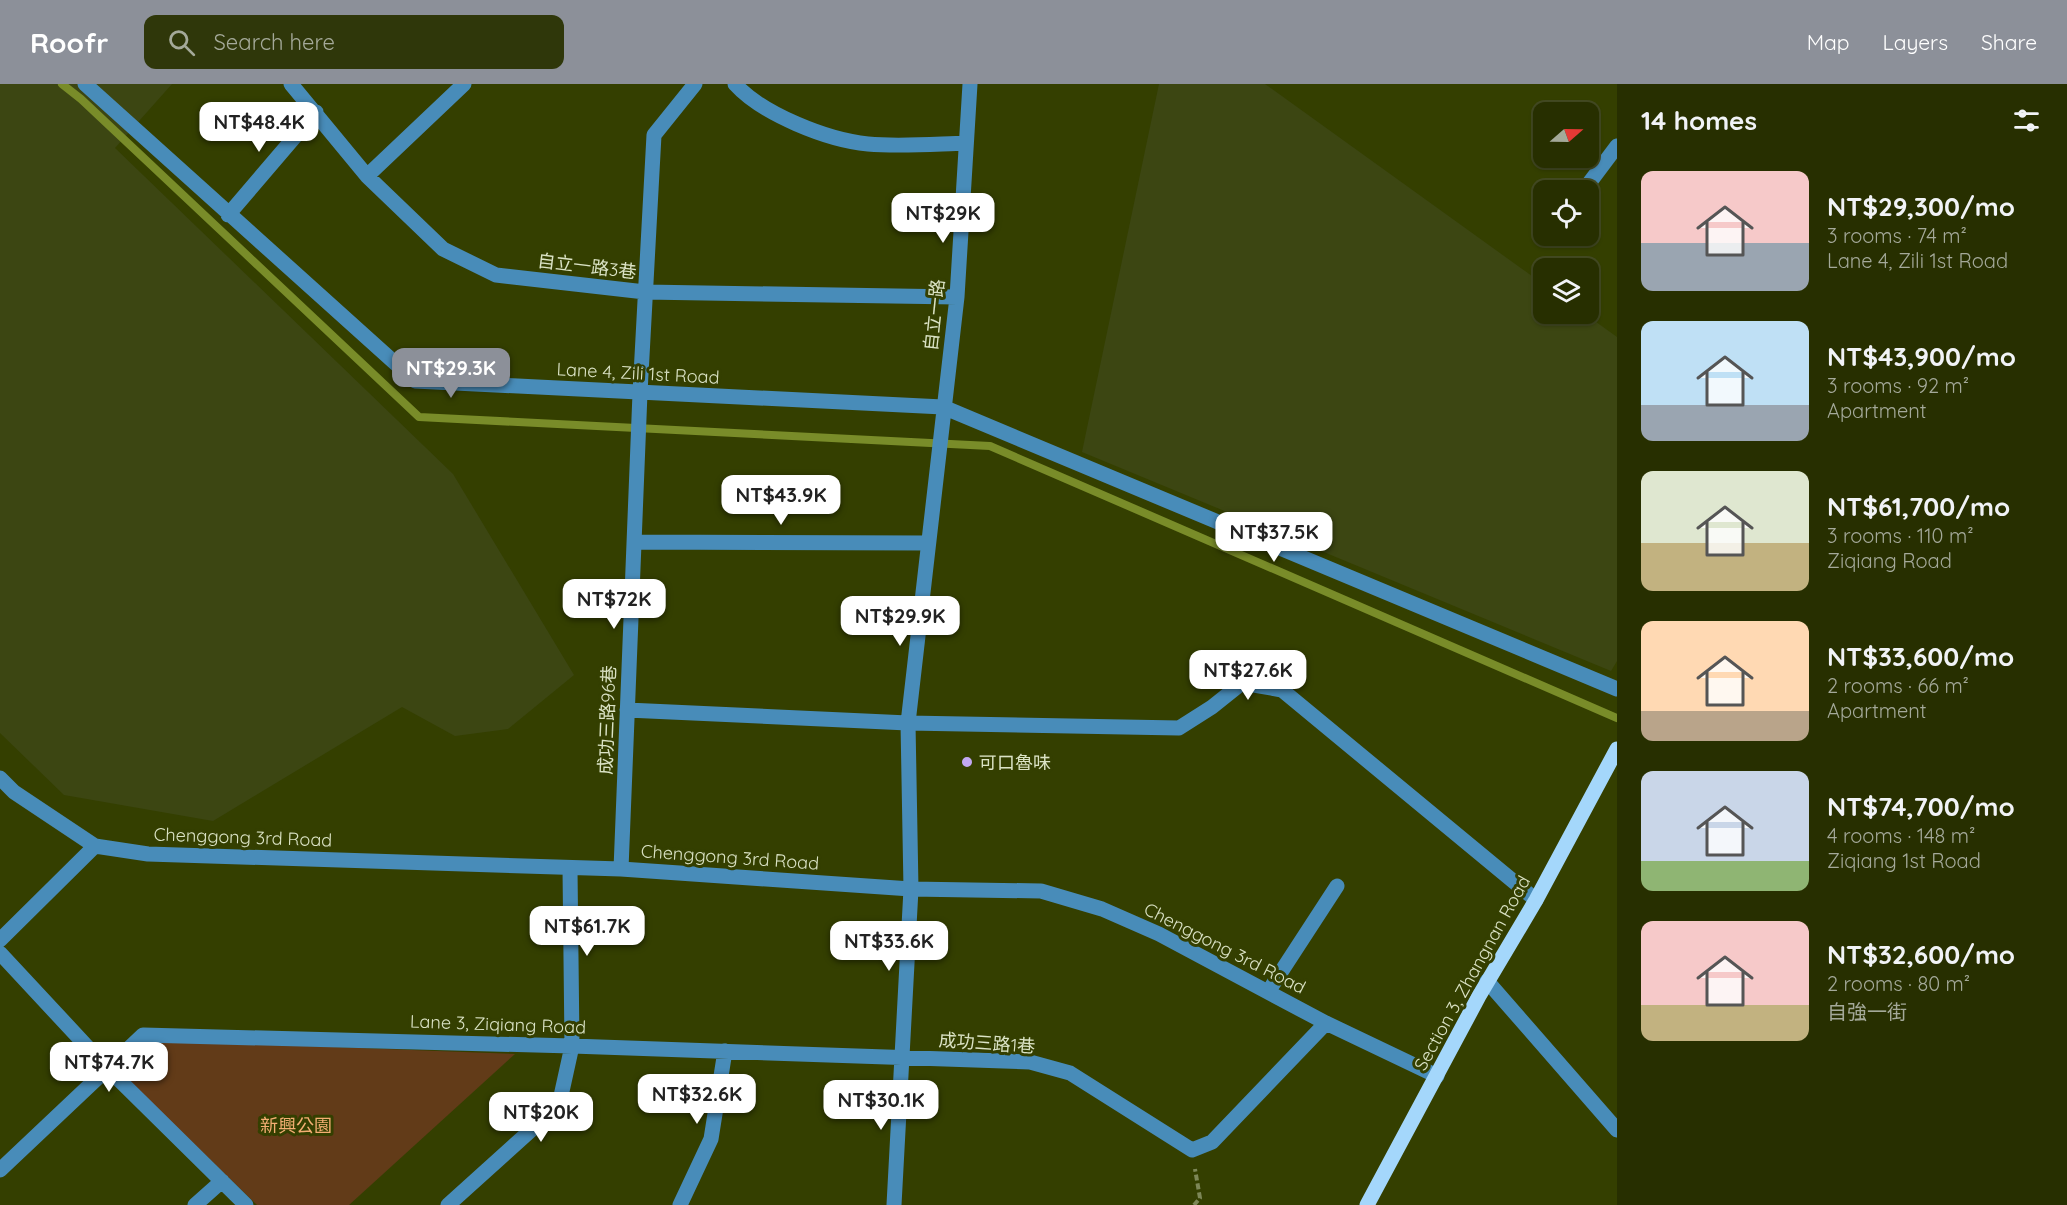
<!DOCTYPE html>
<html lang="en">
<head>
<meta charset="utf-8">
<style>
  body { margin:0; font-family:Quicksand,"Noto Sans TC",sans-serif; background:#2f370a; color:#f1f3f6; height:100vh; display:flex; flex-direction:column; font-size:22px; white-space:nowrap }
  * { box-sizing:border-box; margin:0 }
  p { font-size:20px; color:#a4a999 }
  .icon { flex:none; width:33px; height:33px; fill:none; stroke:currentColor; stroke-width:2; stroke-linecap:round; stroke-linejoin:round }
  .map { position:relative; flex:1; overflow:hidden }
  .drawer { display:flex; flex-direction:column; background:#272f00; width:450px }
  .drawer>* { flex:none }
  .needle { width:39px; rotate:70deg }
  .buttons { position:absolute; left:1533px; top:18px; display:grid; gap:12px }
  .buttons a { display:grid; place-items:center; width:66px; height:66px; border-radius:12px; background:#272f00; box-shadow:0 2px 4px #0004,0 0 0 2px #434a22; font-size:30px }
  .price { position:absolute; translate:-50% -51px; padding:0 14px; border-radius:12px; background:#fff; color:#222; font-size:20px; line-height:39px; filter:drop-shadow(0 2px 3px #0008) }
  .price::after { content:''; position:absolute; left:50%; top:36px; width:18px; height:14px; margin-left:-9px; background:inherit; clip-path:polygon(0 0,100% 0,50% 100%) }
  .price.on { background:#8c9099; color:#fff }
  ul { padding:0; list-style:none }
  li { display:flex; align-items:center; gap:18px; height:150px; padding:0 24px }
  li span { display:grid; place-items:center; flex:none; width:168px; height:120px; border-radius:12px; color:#555 }
  li>.icon { margin-inline-start:auto }
  span .icon { width:72px; height:72px; fill:#fffc; stroke-width:1 }
  li b { font-size:26px }
  h2 { display:flex; justify-content:space-between; align-items:center; height:72px; padding:0 24px; font-size:26px }
  header { display:flex; align-items:center; gap:36px; box-sizing:border-box; height:84px; padding:0 30px; background:#8c9099; color:#fff }
  header strong { font-size:28px }
  nav { display:flex; gap:33px; margin-inline-start:auto; font-size:21px }
  .search { width:420px; height:54px; background:#2f370a; display:flex; align-items:center; gap:15px; box-sizing:border-box; padding:0 21px; border-radius:12px; color:#a4a999; font-size:22px }
  main { display:flex; flex:1; min-height:0 }
  .map>svg:first-child { display:block }
</style>
</head>
<body>
<header>
<strong>Roofr</strong>
<div class="search"><svg class="icon" aria-label="search" viewBox="0 0 24 24"><circle cx="10" cy="10" r="6"/><path d="M15 15l6 6"/></svg>Search here</div>
<nav><a>Map</a><a>Layers</a><a>Share</a></nav>
</header>
<main>
<div class="map">
<svg width="1617" height="1121" viewBox="0 0 1617 1121">
  <rect width="100%" height="100%" fill="#343f00"/>
  <path fill="#3c4612" d="M0,0H172L115,64L453,390L574,591L508,645L455,652L402,623L213,737L64,711L0,649Z
    M1159,0H1265L1543,200L1544,230H1585L1617,253V577L1611,587L1082,368Z"/>
  <path fill="#623b18" d="M146,956L515,970L349,1121H257L115,984Z"/>
  <g fill="none" stroke-linecap="round" stroke-linejoin="round">
    <path stroke="#798c29" stroke-width="8" d="M62,0L81,15L419,333L990,362L1617,634"/>
    <path stroke="#7d8757" stroke-width="4" stroke-dasharray="6 3" stroke-linecap="butt" d="M1194,1121L1200,1114L1195,1085"/>
    <path stroke="#488cb9" stroke-width="15" d="M85,0L415,297L943,323L1617,605
      M291,0L367,92L443,165L496,191L645,208L957,213
      M735,0C762,30 827,56 868,60C900,63 934,60 966,59
      M367,92L464,0
      M1584,106L1617,62
      M228,131L316,28
      M634,458L928,459
      M627,626L908,639L1179,644L1212,623L1242,599L1282,606L1536,816
      M0,694L14,708L95,762L148,770L621,785L911,805L1041,807L1102,825L1159,850L1326,939L1437,992
      M621,785L640,309L654,51L695,0
      M0,856L95,762
      M0,869L106,983L246,1121
      M1487,897L1617,1046
      M1268,908L1337,802
      M0,1086L143,951L572,962L1030,978L1070,989L1192,1066L1212,1058L1326,939
      M195,1121L222,1097
      M448,1121L559,1021L572,962L570,785
      M680,1121L711,1055L725,967
      M894,1121L911,805L908,639L957,213L970,0"/>
    <path stroke="#a4d7fb" stroke-width="15" d="M1367,1121L1479,912L1536,816L1617,665"/>
  </g>
  <circle fill="#c2a8f3" stroke="#343f00" stroke-width="2" cx="967" cy="678" r="6"/>
  <g text-anchor="middle" dominant-baseline="central" stroke-width="6" stroke-linejoin="round" paint-order="stroke">
    <g font-size="18" fill="#dbe3c5" stroke="#343f00">
      <text transform="translate(587 182) rotate(7)">自立一路3巷</text>
      <text transform="translate(934 231) rotate(-84)">自立一路</text>
      <text transform="translate(638 289) rotate(3)">Lane 4, Zili 1st Road</text>
      <text transform="translate(607 636) rotate(-88)">成功三路96巷</text>
      <text transform="translate(243 753) rotate(2)">Chenggong 3rd Road</text>
      <text transform="translate(730 773) rotate(4)">Chenggong 3rd Road</text>
      <text transform="translate(1225 864) rotate(27)">Chenggong 3rd Road</text>
      <text transform="translate(1472 889) rotate(-61)">Section 3, Zhangnan Road</text>
      <text transform="translate(498 940) rotate(2)">Lane 3, Ziqiang Road</text>
      <text transform="translate(987 959) rotate(4)">成功三路1巷</text>
    </g>
    <g font-size="18" fill="#dbe3c5" stroke="#343f00" text-anchor="start">
      <text x="979" y="678">可口魯味</text>
    </g>
    <g font-size="18" fill="#f4ae73" stroke="#343f00">
      <text x="296" y="1041">新興公園</text>
    </g>
  </g>
</svg>
<div class="buttons">
<a><svg class="needle" viewBox="-14 -14 28 28"><path d="M0-13l5 13h-10z" fill="#e53935"/><path d="M0 13l5-13h-10z" fill="#a4a999"/></svg></a>
<a><svg class="icon" aria-label="locate" viewBox="0 0 24 24"><circle cx="12" cy="12" r="6"/><path d="M12 2v4M12 18v4M2 12h4M18 12h4"/></svg></a>
<a><svg class="icon" aria-label="layers" viewBox="0 0 24 24"><path d="M12 4l9 5-9 5-9-5zM3 14l9 5 9-5"/></svg></a>
</div>
<b class="price" style="left:259px;top:69px">NT$48.4K</b>
<b class="price" style="left:943px;top:160px">NT$29K</b>
<b class="price on" style="left:451px;top:315px">NT$29.3K</b>
<b class="price" style="left:781px;top:442px">NT$43.9K</b>
<b class="price" style="left:1274px;top:479px">NT$37.5K</b>
<b class="price" style="left:614px;top:546px">NT$72K</b>
<b class="price" style="left:900px;top:563px">NT$29.9K</b>
<b class="price" style="left:1248px;top:617px">NT$27.6K</b>
<b class="price" style="left:587px;top:873px">NT$61.7K</b>
<b class="price" style="left:889px;top:888px">NT$33.6K</b>
<b class="price" style="left:109px;top:1009px">NT$74.7K</b>
<b class="price" style="left:697px;top:1041px">NT$32.6K</b>
<b class="price" style="left:881px;top:1047px">NT$30.1K</b>
<b class="price" style="left:541px;top:1059px">NT$20K</b>
</div>
<section class="drawer">
<h2>14 homes<svg class="icon" aria-label="filters" viewBox="0 0 24 24"><path d="M4 7h16M4 17h16"/><circle cx="9" cy="7" r="2"/><circle cx="15" cy="17" r="2"/></svg></h2>
<ul>
<li><span style="background:linear-gradient(#f6c9c9 60%,#9aa5b1 0)"><svg class="icon" aria-label="home" viewBox="0 0 24 24"><path d="M3 11l9-7 9 7M6 9v11h12V9"/></svg></span><div><b>NT$29,300/mo</b><p>3 rooms · 74 m²</p><p>Lane 4, Zili 1st Road</p></div></li>
<li><span style="background:linear-gradient(#bfe0f5 70%,#9aa5b1 0)"><svg class="icon" aria-label="home" viewBox="0 0 24 24"><path d="M3 11l9-7 9 7M6 9v11h12V9"/></svg></span><div><b>NT$43,900/mo</b><p>3 rooms · 92 m²</p><p>Apartment</p></div></li>
<li><span style="background:linear-gradient(#dfe7d0 60%,#c2b280 0)"><svg class="icon" aria-label="home" viewBox="0 0 24 24"><path d="M3 11l9-7 9 7M6 9v11h12V9"/></svg></span><div><b>NT$61,700/mo</b><p>3 rooms · 110 m²</p><p>Ziqiang Road</p></div></li>
<li><span style="background:linear-gradient(#ffd9b3 75%,#b9a48a 0)"><svg class="icon" aria-label="home" viewBox="0 0 24 24"><path d="M3 11l9-7 9 7M6 9v11h12V9"/></svg></span><div><b>NT$33,600/mo</b><p>2 rooms · 66 m²</p><p>Apartment</p></div></li>
<li><span style="background:linear-gradient(#c9d6e8 75%,#8fb573 0)"><svg class="icon" aria-label="home" viewBox="0 0 24 24"><path d="M3 11l9-7 9 7M6 9v11h12V9"/></svg></span><div><b>NT$74,700/mo</b><p>4 rooms · 148 m²</p><p>Ziqiang 1st Road</p></div></li>
<li><span style="background:linear-gradient(#f6c9c9 70%,#c2b280 0)"><svg class="icon" aria-label="home" viewBox="0 0 24 24"><path d="M3 11l9-7 9 7M6 9v11h12V9"/></svg></span><div><b>NT$32,600/mo</b><p>2 rooms · 80 m²</p><p>自強一街</p></div></li>
</ul>
</section>
</main>
</body>
</html>
